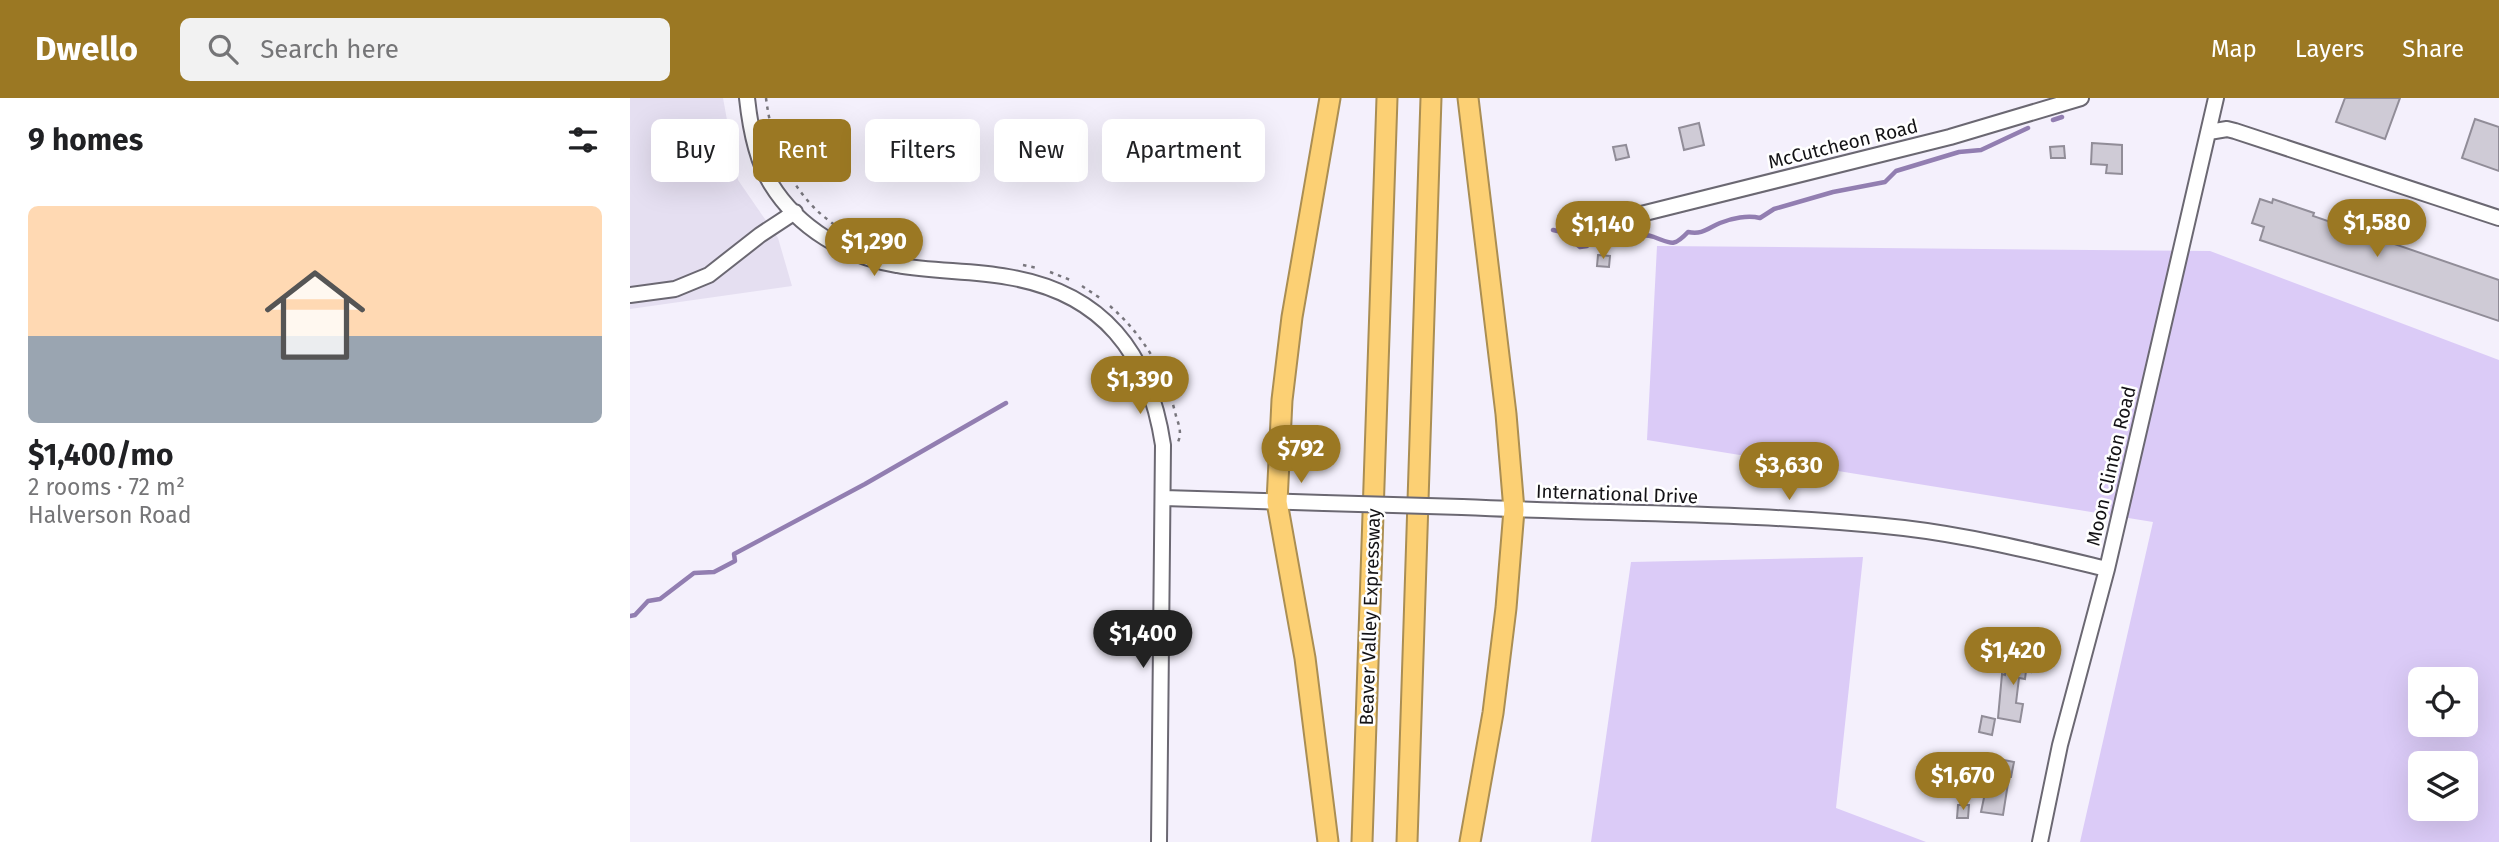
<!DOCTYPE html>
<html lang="en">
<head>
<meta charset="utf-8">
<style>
  body { margin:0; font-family:"Fira Sans",sans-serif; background:#f2f2f2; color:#202124; height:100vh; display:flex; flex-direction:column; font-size:26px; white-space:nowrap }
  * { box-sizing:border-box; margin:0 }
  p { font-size:23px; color:#757577 }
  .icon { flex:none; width:38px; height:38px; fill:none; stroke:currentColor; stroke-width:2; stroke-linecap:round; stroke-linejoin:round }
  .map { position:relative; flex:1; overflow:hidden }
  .panel { display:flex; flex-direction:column; background:#fff; width:630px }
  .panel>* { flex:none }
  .guide { position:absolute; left:21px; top:21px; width:665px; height:63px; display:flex; gap:14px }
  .controls { position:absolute; left:1778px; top:569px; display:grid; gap:14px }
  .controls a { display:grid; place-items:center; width:70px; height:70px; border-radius:10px; background:#fff; box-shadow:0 7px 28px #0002; font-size:35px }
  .price { position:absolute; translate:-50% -60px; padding:0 16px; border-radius:24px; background:#9b7823; color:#fff; font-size:23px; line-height:46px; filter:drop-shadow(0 2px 4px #0008) }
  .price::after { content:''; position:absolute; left:50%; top:42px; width:21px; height:16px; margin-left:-10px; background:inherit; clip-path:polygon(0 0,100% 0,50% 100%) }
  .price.on { background:#222; color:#fff }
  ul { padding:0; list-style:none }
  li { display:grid; align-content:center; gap:14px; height:371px; padding:0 28px }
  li+li { border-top:2px solid #e0e0e0 }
  li span { display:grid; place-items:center; height:217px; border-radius:10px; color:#555 }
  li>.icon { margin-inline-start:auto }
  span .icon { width:126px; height:126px; fill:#fffc; stroke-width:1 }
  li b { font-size:30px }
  h2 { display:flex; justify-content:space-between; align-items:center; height:84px; padding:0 28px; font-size:30px }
  .tag { padding:0 24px; border-radius:10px; background:#fff; box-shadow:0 7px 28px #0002; font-size:24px; line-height:63px }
  .tag.on { background:#9b7823; color:#fff }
  header { display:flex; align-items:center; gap:42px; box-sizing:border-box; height:98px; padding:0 35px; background:#9b7823; color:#fff }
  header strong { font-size:33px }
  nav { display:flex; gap:38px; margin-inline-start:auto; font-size:24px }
  .search { width:490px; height:63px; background:#f2f2f2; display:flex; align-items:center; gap:18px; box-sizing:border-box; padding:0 24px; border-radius:10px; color:#757577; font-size:26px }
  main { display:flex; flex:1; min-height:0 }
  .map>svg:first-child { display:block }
</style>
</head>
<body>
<header>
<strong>Dwello</strong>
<div class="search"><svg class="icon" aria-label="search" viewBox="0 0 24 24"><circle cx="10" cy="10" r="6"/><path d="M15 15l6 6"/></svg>Search here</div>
<nav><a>Map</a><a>Layers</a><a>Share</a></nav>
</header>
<main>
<section class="panel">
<h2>9 homes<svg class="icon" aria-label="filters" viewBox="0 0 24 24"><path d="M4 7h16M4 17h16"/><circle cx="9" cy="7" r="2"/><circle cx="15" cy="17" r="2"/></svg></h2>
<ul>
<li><span style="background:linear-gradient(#ffd9b3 60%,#9aa5b1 0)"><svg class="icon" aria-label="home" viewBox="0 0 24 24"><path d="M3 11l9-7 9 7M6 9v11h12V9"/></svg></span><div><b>$1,400/mo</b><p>2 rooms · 72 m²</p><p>Halverson Road</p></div></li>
</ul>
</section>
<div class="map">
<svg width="1869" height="744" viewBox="0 0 1869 744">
  <rect width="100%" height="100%" fill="#f4f0fc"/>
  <path fill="#e5dff1" d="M0,0H93L108,82L148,140L162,188L0,211Z"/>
  <path fill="#dbcbf7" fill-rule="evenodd" d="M1027,148L1580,153L1869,262V744H1450L1523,424L1017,342ZM1790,581H1836V626H1790ZM1790,665H1836V710H1790Z
    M1233,459L1206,710L1296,744H961L1001,464Z"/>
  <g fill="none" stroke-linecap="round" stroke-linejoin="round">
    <path stroke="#927eb1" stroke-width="4.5" d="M1423,22L1432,19
      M923,132L932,134L950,149L957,148
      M995,139C1004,138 1015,135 1024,139C1041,145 1043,150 1058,134C1073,137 1078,130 1090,125C1102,120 1118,117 1130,120L1144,111L1203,94L1255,84L1266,73L1329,54L1351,52L1398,30
      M0,518L5,517L18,503L30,501L64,475L84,474L105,463L104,456L235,386L376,305"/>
  </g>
  <path fill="#cfcbd6" stroke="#918d98" stroke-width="2" d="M1715,0H1770L1755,41L1706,24Z
    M1845,21L1869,29V73L1832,60Z
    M1069,25L1074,47L1054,52L1049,30Z
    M1462,45L1492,47V76L1476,75L1477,67L1461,66Z
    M996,47L999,59L986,62L983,49Z
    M1434,48L1435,60H1421L1420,49Z
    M1630,101L1642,105L1643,101L1684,115L1683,118L1869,182V223L1630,142L1634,129L1622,125Z
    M968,157L980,158L979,169L967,168Z
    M1378,556L1403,559L1401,574L1396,573L1395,581L1389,580L1386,605L1393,606L1390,624L1368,620L1372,576L1375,577Z
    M1352,618L1365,621L1362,637L1349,634Z
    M1369,661L1384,664L1381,679H1379L1373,717L1351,714L1355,695L1361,696Z
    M1328,707H1339L1338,720H1327Z"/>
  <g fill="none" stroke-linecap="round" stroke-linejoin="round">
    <defs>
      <path id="minor" d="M117,0C120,28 126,62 141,86C168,130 217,159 267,167C303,174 341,172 378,179C473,195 519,255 533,347L529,744
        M1579,34L1597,31L1605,33L1869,120
        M983,123L1320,39L1451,0
        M0,197L45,191L79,177L130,137L165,114
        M534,400L694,405
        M832,409C979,416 1127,414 1274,430C1342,438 1410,455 1477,471
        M1410,744L1430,647L1477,471L1586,0"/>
      <path id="highway" d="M838,0L876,316L884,412L876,510L863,615L840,744
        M698,744L675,560L647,404L652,302L662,219L700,0
        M732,744L757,0
        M777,744L801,0"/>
    </defs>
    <use href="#minor" stroke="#6b6872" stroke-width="18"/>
    <use href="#highway" stroke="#aa8e53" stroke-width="23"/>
    <path stroke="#78767d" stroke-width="2.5" stroke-dasharray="3.5 5" stroke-linecap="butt" d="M136,0C143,57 168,110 222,137
      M393,167L407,170
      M420,174L443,183
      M452,188L473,202
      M480,208C514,238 536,275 546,318C549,327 552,335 548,344"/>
    <use href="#minor" stroke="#fff" stroke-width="14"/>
    <use href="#highway" stroke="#fcd074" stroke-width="19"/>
    <defs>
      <path id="minor-bridge" d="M694,405L832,409"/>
    </defs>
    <use href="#minor-bridge" stroke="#6b6872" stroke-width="18" stroke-linecap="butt"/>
    <use href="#minor-bridge" stroke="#fff" stroke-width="14"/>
  </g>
  <g text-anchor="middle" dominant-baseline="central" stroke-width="5" stroke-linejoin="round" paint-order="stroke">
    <g font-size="19" fill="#131215" stroke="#fff">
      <text transform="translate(1213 46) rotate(-14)">McCutcheon Road</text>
      <text transform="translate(1481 368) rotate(-77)">Moon Clinton Road</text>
      <text transform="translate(987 396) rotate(2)">International Drive</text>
      <text transform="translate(740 519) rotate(-88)">Beaver Valley Expressway</text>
    </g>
  </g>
</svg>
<div class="controls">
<a><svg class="icon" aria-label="locate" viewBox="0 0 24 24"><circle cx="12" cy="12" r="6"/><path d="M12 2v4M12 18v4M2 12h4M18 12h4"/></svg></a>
<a><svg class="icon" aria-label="layers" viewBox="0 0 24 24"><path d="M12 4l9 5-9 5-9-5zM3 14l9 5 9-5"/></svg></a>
</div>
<b class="price" style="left:1747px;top:161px">$1,580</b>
<b class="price" style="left:973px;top:163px">$1,140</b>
<b class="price" style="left:244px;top:180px">$1,290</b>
<b class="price" style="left:510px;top:318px">$1,390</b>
<b class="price" style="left:671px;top:387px">$792</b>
<b class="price" style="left:1159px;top:404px">$3,630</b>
<b class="price on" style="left:513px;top:572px">$1,400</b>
<b class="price" style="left:1383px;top:589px">$1,420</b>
<b class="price" style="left:1333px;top:714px">$1,670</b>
<div class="guide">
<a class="tag">Buy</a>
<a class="tag on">Rent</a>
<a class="tag">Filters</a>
<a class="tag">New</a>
<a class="tag">Apartment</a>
</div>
</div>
</main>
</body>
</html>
